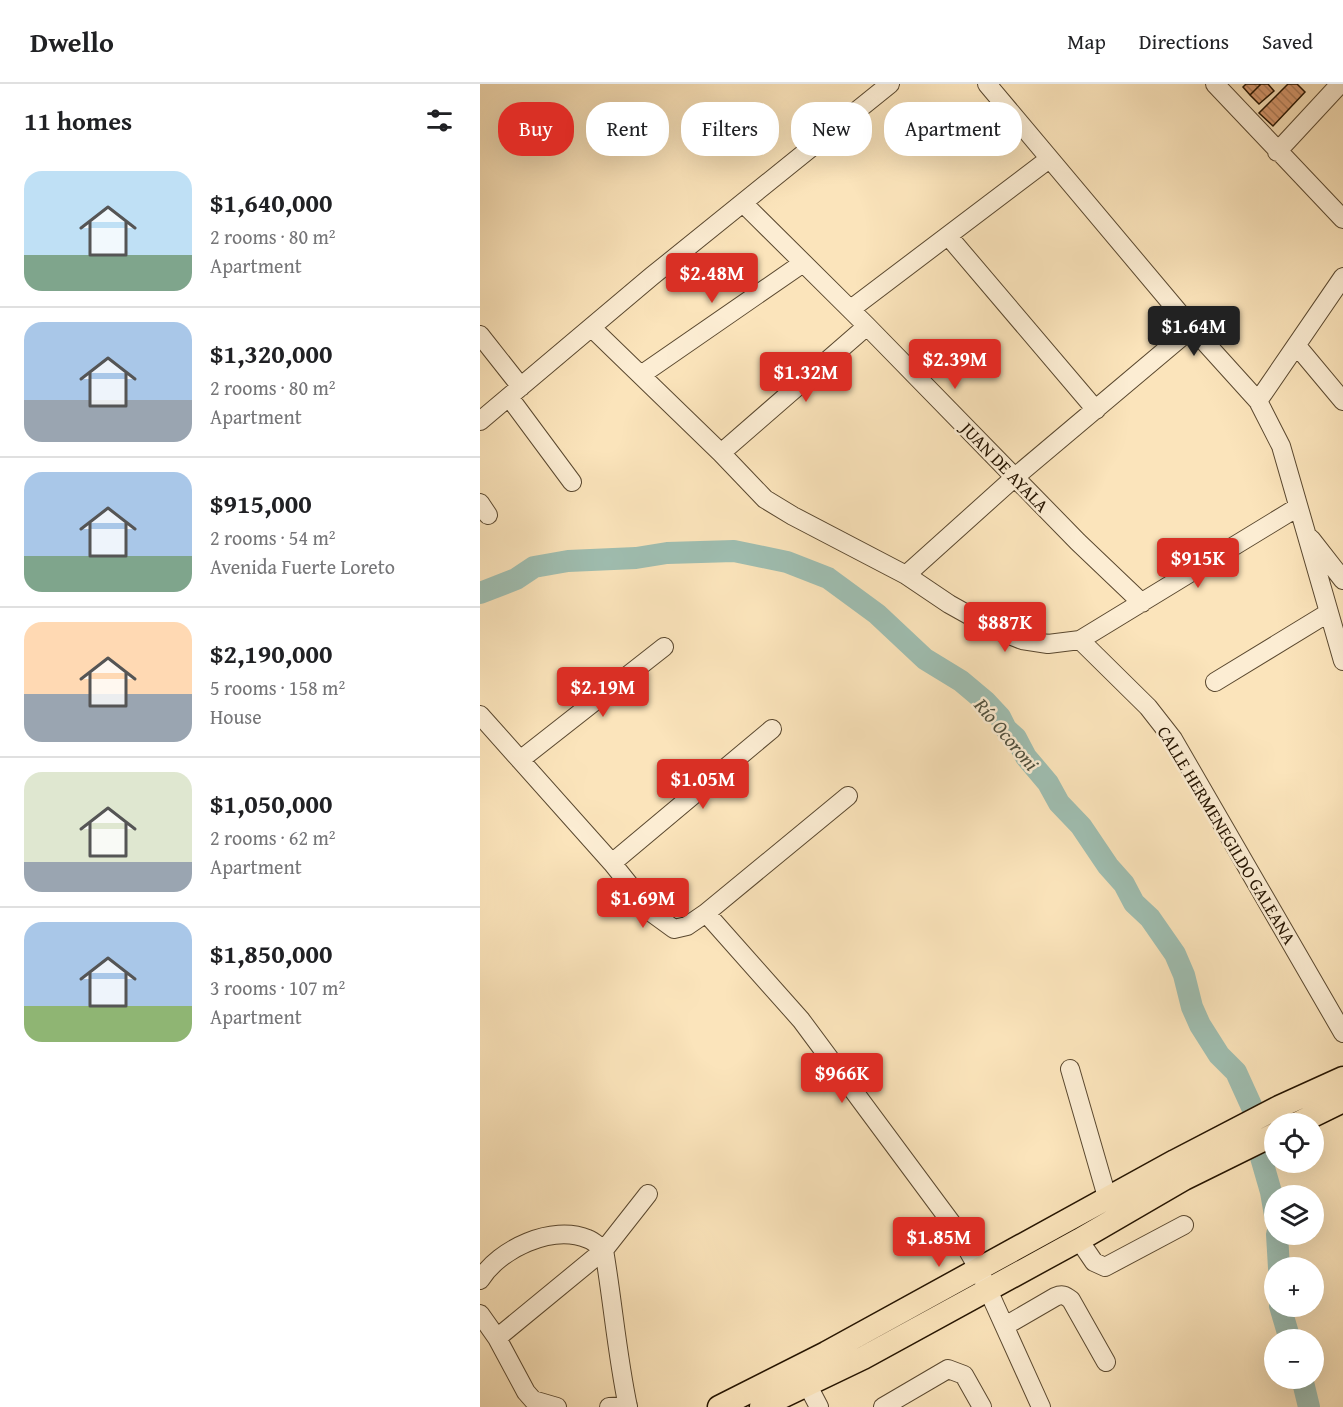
<!DOCTYPE html>
<html lang="en">
<head>
<meta charset="utf-8">
<style>
  body { margin:0; font-family:"Gentium Book Plus",serif; background:#f6f6f6; color:#202124; height:100vh; display:flex; flex-direction:column; font-size:22px; white-space:nowrap }
  * { box-sizing:border-box; margin:0 }
  p { font-size:20px; color:#757577 }
  .icon { flex:none; width:33px; height:33px; fill:none; stroke:currentColor; stroke-width:2; stroke-linecap:round; stroke-linejoin:round }
  .map { position:relative; flex:1; overflow:hidden }
  .side { display:flex; flex-direction:column; background:#fff; width:480px }
  .side>* { flex:none }
  .guide { position:absolute; left:18px; top:18px; width:570px; height:54px; display:flex; gap:12px }
  .tools { position:absolute; left:784px; top:1029px; display:grid; gap:12px }
  .tools a { display:grid; place-items:center; width:60px; height:60px; border-radius:50%; background:#fff; box-shadow:0 6px 24px #0002; font-size:30px }
  .price { position:absolute; translate:-50% -51px; padding:0 14px; border-radius:6px; background:#d93025; color:#fff; font-size:20px; line-height:39px; filter:drop-shadow(0 2px 3px #0008) }
  .price::after { content:''; position:absolute; left:50%; top:36px; width:18px; height:14px; margin-left:-9px; background:inherit; clip-path:polygon(0 0,100% 0,50% 100%) }
  .price.selected { background:#222; color:#fff }
  ul { padding:0; list-style:none }
  li { display:flex; align-items:center; gap:18px; height:150px; padding:0 24px }
  li+li { border-top:2px solid #e0e0e0 }
  li span { display:grid; place-items:center; flex:none; width:168px; height:120px; border-radius:18px; color:#555 }
  li>.icon { margin-inline-start:auto }
  span .icon { width:72px; height:72px; fill:#fffc; stroke-width:1 }
  li b { font-size:26px }
  h2 { display:flex; justify-content:space-between; align-items:center; height:72px; padding:0 24px; font-size:26px }
  .pill { padding:0 21px; border-radius:24px; background:#fff; box-shadow:0 6px 24px #0002; font-size:21px; line-height:54px }
  .pill.selected { background:#d93025; color:#fff }
  header { display:flex; align-items:center; gap:36px; box-sizing:border-box; height:84px; padding:0 30px; background:#fff; border-bottom:2px solid #e0e0e0 }
  header strong { font-size:28px }
  nav { display:flex; gap:33px; margin-inline-start:auto; font-size:21px }
  main { display:flex; flex:1; min-height:0 }
  .map>svg:first-child { display:block }
</style>
</head>
<body>
<header>
<strong>Dwello</strong>
<nav><a>Map</a><a>Directions</a><a>Saved</a></nav>
</header>
<main>
<section class="side">
<h2>11 homes<svg class="icon" aria-label="filters" viewBox="0 0 24 24"><path d="M4 7h16M4 17h16"/><circle cx="9" cy="7" r="2"/><circle cx="15" cy="17" r="2"/></svg></h2>
<ul>
<li><span style="background:linear-gradient(#bfe0f5 70%,#7fa58c 0)"><svg class="icon" aria-label="home" viewBox="0 0 24 24"><path d="M3 11l9-7 9 7M6 9v11h12V9"/></svg></span><div><b>$1,640,000</b><p>2 rooms · 80 m²</p><p>Apartment</p></div></li>
<li><span style="background:linear-gradient(#a9c7e8 65%,#9aa5b1 0)"><svg class="icon" aria-label="home" viewBox="0 0 24 24"><path d="M3 11l9-7 9 7M6 9v11h12V9"/></svg></span><div><b>$1,320,000</b><p>2 rooms · 80 m²</p><p>Apartment</p></div></li>
<li><span style="background:linear-gradient(#a9c7e8 70%,#7fa58c 0)"><svg class="icon" aria-label="home" viewBox="0 0 24 24"><path d="M3 11l9-7 9 7M6 9v11h12V9"/></svg></span><div><b>$915,000</b><p>2 rooms · 54 m²</p><p>Avenida Fuerte Loreto</p></div></li>
<li><span style="background:linear-gradient(#ffd9b3 60%,#9aa5b1 0)"><svg class="icon" aria-label="home" viewBox="0 0 24 24"><path d="M3 11l9-7 9 7M6 9v11h12V9"/></svg></span><div><b>$2,190,000</b><p>5 rooms · 158 m²</p><p>House</p></div></li>
<li><span style="background:linear-gradient(#dfe7d0 75%,#9aa5b1 0)"><svg class="icon" aria-label="home" viewBox="0 0 24 24"><path d="M3 11l9-7 9 7M6 9v11h12V9"/></svg></span><div><b>$1,050,000</b><p>2 rooms · 62 m²</p><p>Apartment</p></div></li>
<li><span style="background:linear-gradient(#a9c7e8 70%,#8fb573 0)"><svg class="icon" aria-label="home" viewBox="0 0 24 24"><path d="M3 11l9-7 9 7M6 9v11h12V9"/></svg></span><div><b>$1,850,000</b><p>3 rooms · 107 m²</p><p>Apartment</p></div></li>
</ul>
</section>
<div class="map">
<svg width="863" height="1323" viewBox="0 0 863 1323">
  <defs>
    <pattern id="building-back-hatch" width="6" height="6" patternUnits="userSpaceOnUse" patternTransform="scale(1.5)"><rect width="6" height="6" fill="#d7996f"/><path d="M-1 5l2 2M0 0l6 6M5-1l2 2" fill="none" stroke="#ae7c59"/></pattern>
  </defs>
  <rect width="100%" height="100%" fill="#fbe4bb"/>
  <filter id="stains"><feTurbulence type="fractalNoise" baseFrequency=".00333" numOctaves="4"/><feColorMatrix values="0 0 0 0 .2 0 0 0 0 .09 0 0 0 0 .02 0 0 0 .5 -.17"/></filter>
  <radialGradient id="worn" r=".72"><stop offset=".6" stop-color="#630" stop-opacity="0"/><stop offset="1" stop-color="#630" stop-opacity=".3"/></radialGradient>
  <g fill="none" stroke-linecap="round" stroke-linejoin="round">
    <path stroke="#9fbeb1" stroke-width="22" d="M0,509L36,495L54,483L88,477L156,474L187,469L254,467L307,478L348,494L397,530L445,575L481,597L506,618L520,633L526,645L536,654L546,673L568,699L579,719L601,742L628,782L644,800L654,819L670,834L695,870L704,891L712,923L720,941L739,971L756,988L776,1032L778,1063L791,1108L795,1131
      M797,1150L799,1184
      M800,1222L810,1256
      M822,1294L829,1323"/>
  </g>
  <path fill="url(#building-back-hatch)" stroke="#251400" stroke-width="1.5" d="M766,0H781L770,11L763,3Z
    M781,0H788L794,7L779,20L770,11Z
    M808,0H817L825,8L793,42L779,29Z"/>
  <g fill="none" stroke-linecap="round" stroke-linejoin="round">
    <defs>
      <path id="minor" d="M507,0L712,244L778,317L801,362L863,577
        M735,0L863,135
        M797,68L860,0
        M263,119L387,242L598,458L662,519
        M469,153L616,326
        M371,225L569,75
        M112,244L241,369L285,415L313,432L426,491L469,520L512,544L542,556L568,560L600,556L668,623L693,655L863,949
        M0,251L41,303
        M817,262L863,317
        M161,291L323,179
        M29,313L92,398
        M778,317L863,193
        M0,337L172,192L410,0
        M241,369L387,242
        M0,419L8,431
        M831,455L863,496
        M426,491L535,393L712,244
        M600,556L818,423
        M735,598L848,529
        M0,631L132,779L172,829L194,845L207,842L226,829L368,712
        M40,676L184,563
        M132,779L292,645
        M226,829L321,936L476,1145L499,1186L561,1323
        M590,985L627,1113
        M599,1156L614,1178L625,1183L704,1141
        M0,1196C19,1165 72,1140 108,1155C114,1157 119,1163 124,1166L17,1254
        M0,1230L17,1254L46,1308L53,1316L77,1323
        M525,1242L575,1213C582,1210 585,1211 591,1216L626,1278
        M327,1300L339,1323
        M129,1323L148,1322
        M148,1323C137,1271 133,1219 124,1166L168,1110
        M403,1323L468,1285L484,1291L502,1323"/>
      <path id="major" d="M816,1040L863,1017
        M239,1323L346,1269L695,1077L799,1023L863,994
        M281,1323L383,1274L599,1156L704,1095L795,1050"/>
    </defs>
    <use href="#minor" stroke="#5a482f" stroke-width="20"/>
    <use href="#major" stroke="#251400" stroke-width="25"/>
    <use href="#minor" stroke="#fcedd3" stroke-width="18"/>
    <use href="#major" stroke="#fbe4bb" stroke-width="22"/>
  </g>
  <g text-anchor="middle" dominant-baseline="central" stroke-width="5" stroke-linejoin="round" paint-order="stroke">
    <g font-size="18" fill="#251400" stroke="#fcedd3">
      <text transform="translate(525 383) rotate(46)">JUAN DE AYALA</text>
      <text transform="translate(747 751) rotate(59)">CALLE HERMENEGILDO GALEANA</text>
    </g>
    <g font-size="20" font-style="italic" fill="#50503e" stroke="#fcedd3">
      <text transform="translate(527 650) rotate(50)">Río Ocoroni</text>
    </g>
  </g>
  <rect width="100%" height="100%" filter="url(#stains)"/>
  <rect width="100%" height="100%" fill="url(#worn)"/>
</svg>
<div class="tools">
<a><svg class="icon" aria-label="locate" viewBox="0 0 24 24"><circle cx="12" cy="12" r="6"/><path d="M12 2v4M12 18v4M2 12h4M18 12h4"/></svg></a>
<a><svg class="icon" aria-label="layers" viewBox="0 0 24 24"><path d="M12 4l9 5-9 5-9-5zM3 14l9 5 9-5"/></svg></a>
<a>+</a>
<a>−</a>
</div>
<b class="price" style="left:232px;top:220px">$2.48M</b>
<b class="price selected" style="left:714px;top:273px">$1.64M</b>
<b class="price" style="left:475px;top:306px">$2.39M</b>
<b class="price" style="left:326px;top:319px">$1.32M</b>
<b class="price" style="left:718px;top:505px">$915K</b>
<b class="price" style="left:525px;top:569px">$887K</b>
<b class="price" style="left:123px;top:634px">$2.19M</b>
<b class="price" style="left:223px;top:726px">$1.05M</b>
<b class="price" style="left:163px;top:845px">$1.69M</b>
<b class="price" style="left:362px;top:1020px">$966K</b>
<b class="price" style="left:459px;top:1184px">$1.85M</b>
<div class="guide">
<a class="pill selected">Buy</a>
<a class="pill">Rent</a>
<a class="pill">Filters</a>
<a class="pill">New</a>
<a class="pill">Apartment</a>
</div>
</div>
</main>
</body>
</html>
